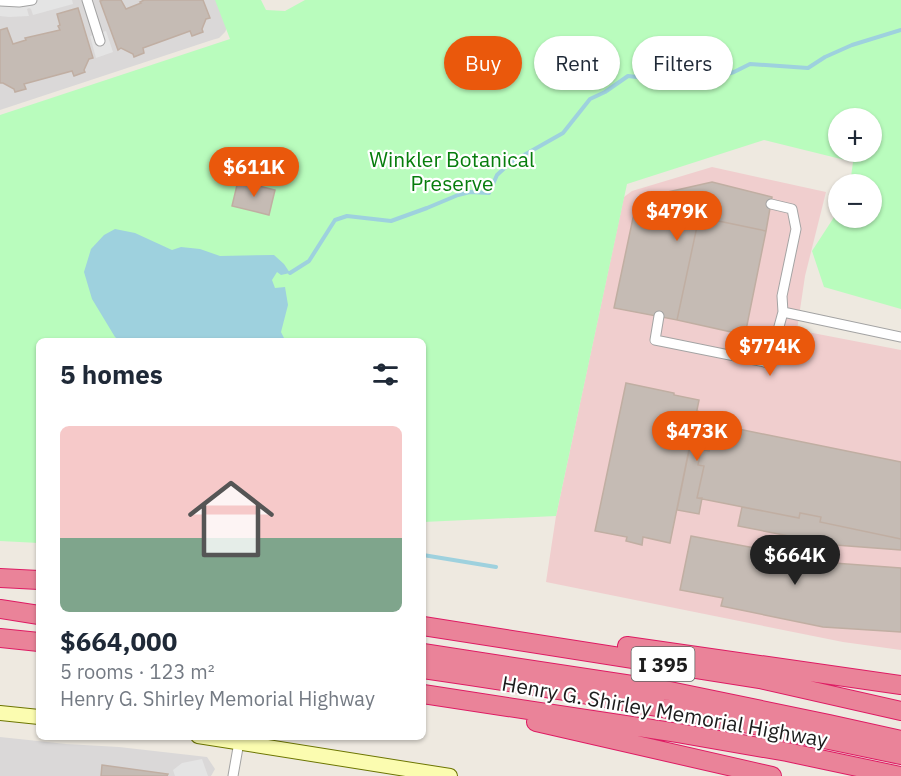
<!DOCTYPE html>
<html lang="en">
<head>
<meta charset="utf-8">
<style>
  body { margin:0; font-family:"IBM Plex Sans",sans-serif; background:#f6f6f7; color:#1f2937; height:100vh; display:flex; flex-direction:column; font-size:22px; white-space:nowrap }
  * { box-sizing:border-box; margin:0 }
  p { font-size:20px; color:#747a83 }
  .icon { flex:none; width:33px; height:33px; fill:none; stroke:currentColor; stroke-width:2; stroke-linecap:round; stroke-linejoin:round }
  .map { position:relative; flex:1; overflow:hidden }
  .details { position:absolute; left:36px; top:338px; width:390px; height:402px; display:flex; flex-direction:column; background:#fff; border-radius:9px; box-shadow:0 2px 4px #0004 }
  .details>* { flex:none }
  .guide { position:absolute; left:444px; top:36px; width:366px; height:54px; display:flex; gap:12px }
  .tools { position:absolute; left:828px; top:108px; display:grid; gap:12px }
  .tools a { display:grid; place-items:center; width:54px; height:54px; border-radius:50%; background:#fff; box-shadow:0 2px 4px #0004; font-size:30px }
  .price { position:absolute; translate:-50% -51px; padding:0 14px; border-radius:21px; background:#ea580c; color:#fff; font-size:20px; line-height:39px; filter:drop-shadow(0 2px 3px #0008) }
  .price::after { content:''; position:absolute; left:50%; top:36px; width:18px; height:14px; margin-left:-9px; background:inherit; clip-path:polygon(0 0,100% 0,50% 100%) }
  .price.on { background:#222; color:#fff }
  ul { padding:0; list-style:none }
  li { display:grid; align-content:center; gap:12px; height:318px; padding:0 24px }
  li+li { border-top:2px solid #e0e1e3 }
  li span { display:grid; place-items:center; height:186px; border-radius:9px; color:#555 }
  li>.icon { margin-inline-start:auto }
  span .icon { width:108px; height:108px; fill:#fffc; stroke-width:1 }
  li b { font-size:26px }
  h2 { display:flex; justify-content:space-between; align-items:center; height:72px; padding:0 24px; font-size:26px }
  .tag { padding:0 21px; border-radius:27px; background:#fff; box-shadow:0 2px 4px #0004; font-size:21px; line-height:54px }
  .tag.on { background:#ea580c; color:#fff }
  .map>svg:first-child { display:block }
</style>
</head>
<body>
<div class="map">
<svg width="901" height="776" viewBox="0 0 901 776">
  <rect width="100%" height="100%" fill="#eee9e0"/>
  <path fill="#dad8d8" d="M0,0H222L229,24L225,32L219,38L212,40L0,110Z
    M0,737L66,744L119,747L207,757L215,769L211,776H0Z"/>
  <path fill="#f0cece" d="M712,167L826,192L805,276L797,330L901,350V650L843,642L546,582L556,516L624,197L632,191Z"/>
  <path fill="#b9fcbd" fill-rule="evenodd" d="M215,0H261L266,10L285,11L305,0H901V309L824,287L812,251L838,211V218H872V184H850L853,162L764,140L627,184L556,516L423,522V340H39V543L0,541V115L230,39ZM838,118H872V152H838Z"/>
  <path fill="#e4e4e4" d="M0,0H72L73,4L33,15L31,9L29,8L27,9L29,16L9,17L0,16Z
    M106,31L113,52L96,58L90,36Z
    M202,759L208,776H175L173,770L182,763Z"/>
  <path fill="#9ed1de" d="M115,229L135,233L172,250L181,247L200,249L220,256L274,255L284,264L290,273L281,275L277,272L272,280L275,288L285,287L288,305L281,332L285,340H119L115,337L92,299L84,272L91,249L104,235Z"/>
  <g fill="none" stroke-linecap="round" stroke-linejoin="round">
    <path stroke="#9ed1de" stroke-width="4" d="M290,273L309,261L335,220L347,216L391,221L427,208L458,195L470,192L489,193L497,175L510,163L563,133L590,99L605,92L628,76L653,79L699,75L717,77L734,72L750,64L808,68L825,57L852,45L901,30
      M423,555L496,567"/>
  </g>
  <path fill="#c5bbb4" stroke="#c0aea2" stroke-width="1.5" d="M103,0H121L126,9L141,3L140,2L144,0H203L210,18L206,19L202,29L203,32L192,36L190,31L143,48L144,53L134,57L133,54L121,48L118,50L100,1Z
    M78,8L93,58L89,59L84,70L85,72L74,76L72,71L24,84L26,89L15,92L14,89L3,83H0V30L7,28L13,44L26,40L25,38L60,30L58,26L60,25L57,14Z
    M238,181L275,190L269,215L232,206Z
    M712,182L772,197L766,231L699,217L677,320L614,308L637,199Z
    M699,217L766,231L745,335L677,320Z
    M626,383L674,393V395L699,400L670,543L643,537L642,545L626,541L627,537L595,531Z
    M697,411L731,423L729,427L714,424L709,451L701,449L698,465L704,466L697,498H702L699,514L677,510Z
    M714,424L901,462V539L820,522L821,517L800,513L799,518L697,498L704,466L698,465L701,449L709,451Z
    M742,507L799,518L800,513L821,517L820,522L901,539V550L835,545L738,526Z
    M691,536L834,563L901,568V632L823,627L721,606L723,598L680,590Z
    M102,765L168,774L167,776H101Z"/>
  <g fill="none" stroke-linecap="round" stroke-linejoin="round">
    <defs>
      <path id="minor" d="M87,0L100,41
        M0,1L19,2L32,0
        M771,204L792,209L796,229L782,296L783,312
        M659,316L655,340L769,363L783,312L901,337
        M233,776L239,742"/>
      <path id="secondary" d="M0,713L39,717
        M198,736L450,776"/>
      <path id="motorway" d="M0,578L39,580
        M0,609L39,615
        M423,626L760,679L901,711
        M0,638L39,642
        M627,646L901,685
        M423,653L665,690L829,724L901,740
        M423,669C583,692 743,721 901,755
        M423,694L678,733L787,752L900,776
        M536,722L772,776"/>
    </defs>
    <use href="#minor" stroke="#a3a3a3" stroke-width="11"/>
    <use href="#secondary" stroke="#6c7500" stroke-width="16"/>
    <use href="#motorway" stroke="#de1b63" stroke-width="20"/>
    <use href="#minor" stroke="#fff" stroke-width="9"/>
    <use href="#secondary" stroke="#fbfcb0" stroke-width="14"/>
    <use href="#motorway" stroke="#ea8399" stroke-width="18"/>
  </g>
  <g text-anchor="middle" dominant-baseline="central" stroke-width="4.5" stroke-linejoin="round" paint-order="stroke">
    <rect fill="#fff" stroke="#606060" stroke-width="1.5" x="631.5" y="647" width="63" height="34" rx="4.5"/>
    <g font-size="20" font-weight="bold" fill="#1c1c1c">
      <text x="663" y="664">I 395</text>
    </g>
    <g font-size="21" fill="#067d0c" stroke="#fff">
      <text x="452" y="159">Winkler Botanical<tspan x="452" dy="24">Preserve</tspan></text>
    </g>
    <g font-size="21" fill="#1c1c1c" stroke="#fff">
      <text transform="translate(665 711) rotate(10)">Henry G. Shirley Memorial Highway</text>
    </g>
  </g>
</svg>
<div class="tools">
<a>+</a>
<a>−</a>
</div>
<b class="price" style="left:254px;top:198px">$611K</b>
<b class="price" style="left:677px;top:242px">$479K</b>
<b class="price" style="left:770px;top:377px">$774K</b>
<b class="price" style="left:697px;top:462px">$473K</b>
<b class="price on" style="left:795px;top:586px">$664K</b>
<div class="guide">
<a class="tag on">Buy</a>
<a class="tag">Rent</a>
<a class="tag">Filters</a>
</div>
<section class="details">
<h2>5 homes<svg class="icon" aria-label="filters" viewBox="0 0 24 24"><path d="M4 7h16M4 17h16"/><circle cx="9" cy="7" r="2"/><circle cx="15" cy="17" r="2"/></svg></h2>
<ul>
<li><span style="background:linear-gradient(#f6c9c9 60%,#7fa58c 0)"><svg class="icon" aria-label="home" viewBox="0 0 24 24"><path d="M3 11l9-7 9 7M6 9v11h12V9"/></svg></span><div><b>$664,000</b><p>5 rooms · 123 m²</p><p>Henry G. Shirley Memorial Highway</p></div></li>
</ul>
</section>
</div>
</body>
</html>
